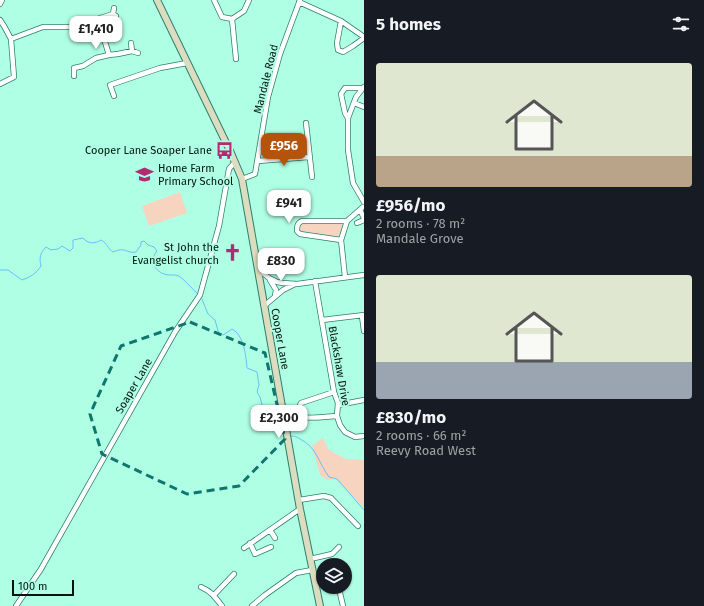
<!DOCTYPE html>
<html lang="en">
<head>
<meta charset="utf-8">
<style>
  body { margin:0; font-family:"Fira Sans",sans-serif; background:#242831; color:#f1f3f6; height:100vh; display:flex; flex-direction:column; font-size:15px; white-space:nowrap }
  * { box-sizing:border-box; margin:0 }
  p { font-size:13px; color:#9ea1a6 }
  .icon { flex:none; width:22px; height:22px; fill:none; stroke:currentColor; stroke-width:2; stroke-linecap:round; stroke-linejoin:round }
  .map { position:relative; flex:1; overflow:hidden }
  .sheet { display:flex; flex-direction:column; background:#171b24; width:340px }
  .sheet>* { flex:none }
  .fabs { position:absolute; left:316px; top:558px; display:grid; gap:8px }
  .fabs a { display:grid; place-items:center; width:36px; height:36px; border-radius:50%; background:#171b24; box-shadow:0 1px 3px #0004; font-size:20px }
  .scale { position:absolute; left:12px; bottom:10px; width:62px; box-sizing:border-box; padding-left:4px; border:2px solid #01150f; border-top:0; font-size:11px; line-height:14px; white-space:nowrap; color:#01150f; -webkit-text-stroke:3px #afffe5; paint-order:stroke }
  .price { position:absolute; translate:-50% -34px; padding:0 9px; border-radius:8px; background:#fff; color:#222; font-size:13px; line-height:26px; filter:drop-shadow(0 1px 2px #0008) }
  .price::after { content:''; position:absolute; left:50%; top:24px; width:12px; height:9px; margin-left:-6px; background:inherit; clip-path:polygon(0 0,100% 0,50% 100%) }
  .price.on { background:#b45309; color:#fff }
  ul { padding:0; list-style:none }
  li { display:grid; align-content:center; gap:8px; height:212px; padding:0 12px }
  li span { display:grid; place-items:center; height:124px; border-radius:4px; color:#555 }
  li>.icon { margin-inline-start:auto }
  span .icon { width:72px; height:72px; fill:#fffc; stroke-width:1 }
  li b { font-size:17px }
  h2 { display:flex; justify-content:space-between; align-items:center; height:48px; padding:0 12px; font-size:17px }
  main { display:flex; flex:1; min-height:0 }
  .map>svg:first-child { display:block }
</style>
</head>
<body>
<main>
<div class="map">
<svg width="364" height="606" viewBox="0 0 364 606">
  <rect width="100%" height="100%" fill="#afffe5"/>
  <path fill="#f7d4bf" d="M180,192L187,213L149,226L142,206Z
    M339,222L343,226L342,232L336,237L302,233L299,231V225L301,223Z
    M323,438L329,450L346,459L364,460V508L336,479L327,480L320,475L312,446Z"/>
  <g fill="none" stroke-linecap="round" stroke-linejoin="round">
    <path stroke="#65c3f3" stroke-width="1" d="M0,270H8L22,280C30,277 36,274 41,266C39,258 40,253 46,247L51,250L58,249L62,246L70,251L73,248V240L83,238C88,244 95,244 101,240C107,243 108,249 113,252C126,246 126,254 136,252L141,245V242L144,241L148,245L154,247L157,251C150,259 153,270 164,274C169,276 175,274 179,276C186,281 192,289 198,294
      M202,299L208,314L215,320L219,334L223,335L232,329C244,335 246,356 247,368L257,372L259,385L257,392L260,397L262,405L269,410L281,434
      M291,436C295,436 297,437 300,439C317,447 319,464 329,477L337,479L364,510"/>
    <defs>
      <path id="street" d="M214,0L222,17L232,19L244,11L249,0
        M299,2L341,21L364,37
        M0,4L2,0
        M114,8L113,14L116,16
        M98,19L109,55
        M232,19L236,59
        M0,20L4,26L11,39L14,77L0,84
        M341,21L337,43L338,50L343,52L353,46L364,38
        M11,39L43,27H72L113,14
        M131,43L132,51
        M74,76V68L83,66L96,58L109,55L118,54L132,51L138,53
        M364,87L356,97L348,118V150L353,183L364,202
        M114,96L110,85L160,68L187,63
        M354,103L364,107
        M348,118L345,113L341,94L345,88H363
        M306,123L312,177
        M258,161L309,157
        M242,179L255,174L268,97L280,54L300,0
        M360,210L364,218
        M357,223L364,220
        M341,240L300,234L297,231C297,227 297,223 302,221H347
        M258,269L269,278L277,282L283,283L297,284L364,275
        M345,277L341,240L347,221L363,207
        M270,280L276,290L275,296
        M315,281L334,392L338,403L337,416L340,425L345,432L355,437L364,436
        M264,306L283,290L295,284
        M362,316L364,331
        M322,320L364,315
        M334,392L301,403C298,408 297,415 304,417C309,419 330,416 337,416
        M338,405L364,400
        M299,500L324,496L331,498L358,526
        M270,530L275,538
        M250,543L255,554L271,547
        M244,548L300,509
        M310,559L332,554L339,547
        M201,587C212,592 214,596 222,606
        M340,593L343,606
        M214,595L234,574
        M16,606L41,569L175,332L200,295L219,226L229,169L235,162
        M252,606L265,595L296,573L312,570"/>
      <path id="secondary" d="M157,0L231,153L242,179L300,509L320,606"/>
    </defs>
    <use href="#street" stroke="#2e7f6a" stroke-width="6"/>
    <use href="#secondary" stroke="#2e7f6a" stroke-width="8"/>
    <use href="#street" stroke="#fff" stroke-width="4.5"/>
    <use href="#secondary" stroke="#dcddc0" stroke-width="6"/>
  </g>
  <path fill="none" stroke="#0f766e" stroke-width="3" stroke-dasharray="8 5" stroke-linejoin="round" d="M190,322L265,353L285,439L239,486L187,494L102,454L90,414L121,346Z"/>
  <defs>
    <symbol id="bus-bare" viewBox="-9 -9 18 18"><path d="M-5-6H5V4H4V6H2V4H-2V6H-4V4H-5ZM-3.5-4V0h7V-4ZM-3.5 1.2v1.5H-2V1.2ZM2 1.2v1.5H3.5V1.2Z" fill="#b02b72" stroke="#afffe5" stroke-width="2.5" paint-order="stroke"/></symbol>
    <symbol id="school-bare" viewBox="-9 -9 18 18"><path d="M0-5L7-2L0 1L-7-2ZM-4 1L0 2.5L4 1V4Q0 6-4 4Z" fill="#b02b72" stroke="#afffe5" stroke-width="2.5" paint-order="stroke"/></symbol>
    <symbol id="church-bare" viewBox="-9 -9 18 18"><path d="M-1.2-6h2.4v3.5h3.3v2.4h-3.3V6h-2.4V-.1h-3.3v-2.4h3.3Z" fill="#b02b72" stroke="#afffe5" stroke-width="2.5" paint-order="stroke"/></symbol>
  </defs>
  <g fill-rule="evenodd">
    <use href="#bus-bare" x="212" y="138" width="25" height="25"/>
    <use href="#school-bare" x="132" y="162" width="25" height="25"/>
    <use href="#church-bare" x="220" y="240" width="25" height="25"/>
  </g>
  <g text-anchor="middle" dominant-baseline="central" stroke-width="4" stroke-linejoin="round" paint-order="stroke">
    <g font-size="11" fill="#01150f" stroke="#afffe5">
      <text transform="translate(266 79) rotate(-76)">Mandale Road</text>
      <text transform="translate(280 339) rotate(80)">Cooper Lane</text>
      <text transform="translate(339 366) rotate(80)">Blackshaw Drive</text>
      <text transform="translate(134 386) rotate(-60)">Soaper Lane</text>
    </g>
    <g font-size="11" fill="#01150f" stroke="#afffe5" text-anchor="end">
      <text x="212" y="150">Cooper Lane Soaper Lane</text>
      <text x="158" y="168" text-anchor="start">Home Farm<tspan x="158" dy="13">Primary School</tspan></text>
      <text x="219" y="247">St John the<tspan x="219" dy="13">Evangelist church</tspan></text>
    </g>
  </g>
</svg>
<div class="fabs">
<a><svg class="icon" aria-label="layers" viewBox="0 0 24 24"><path d="M12 4l9 5-9 5-9-5zM3 14l9 5 9-5"/></svg></a>
</div>
<div class="scale">100 m</div>
<b class="price" style="left:96px;top:50px">£1,410</b>
<b class="price on" style="left:284px;top:167px">£956</b>
<b class="price" style="left:289px;top:224px">£941</b>
<b class="price" style="left:281px;top:282px">£830</b>
<b class="price" style="left:279px;top:439px">£2,300</b>
</div>
<section class="sheet">
<h2>5 homes<svg class="icon" aria-label="filters" viewBox="0 0 24 24"><path d="M4 7h16M4 17h16"/><circle cx="9" cy="7" r="2"/><circle cx="15" cy="17" r="2"/></svg></h2>
<ul>
<li><span style="background:linear-gradient(#dfe7d0 75%,#b9a48a 0)"><svg class="icon" aria-label="home" viewBox="0 0 24 24"><path d="M3 11l9-7 9 7M6 9v11h12V9"/></svg></span><div><b>£956/mo</b><p>2 rooms · 78 m²</p><p>Mandale Grove</p></div></li>
<li><span style="background:linear-gradient(#dfe7d0 70%,#9aa5b1 0)"><svg class="icon" aria-label="home" viewBox="0 0 24 24"><path d="M3 11l9-7 9 7M6 9v11h12V9"/></svg></span><div><b>£830/mo</b><p>2 rooms · 66 m²</p><p>Reevy Road West</p></div></li>
</ul>
</section>
</main>
</body>
</html>
